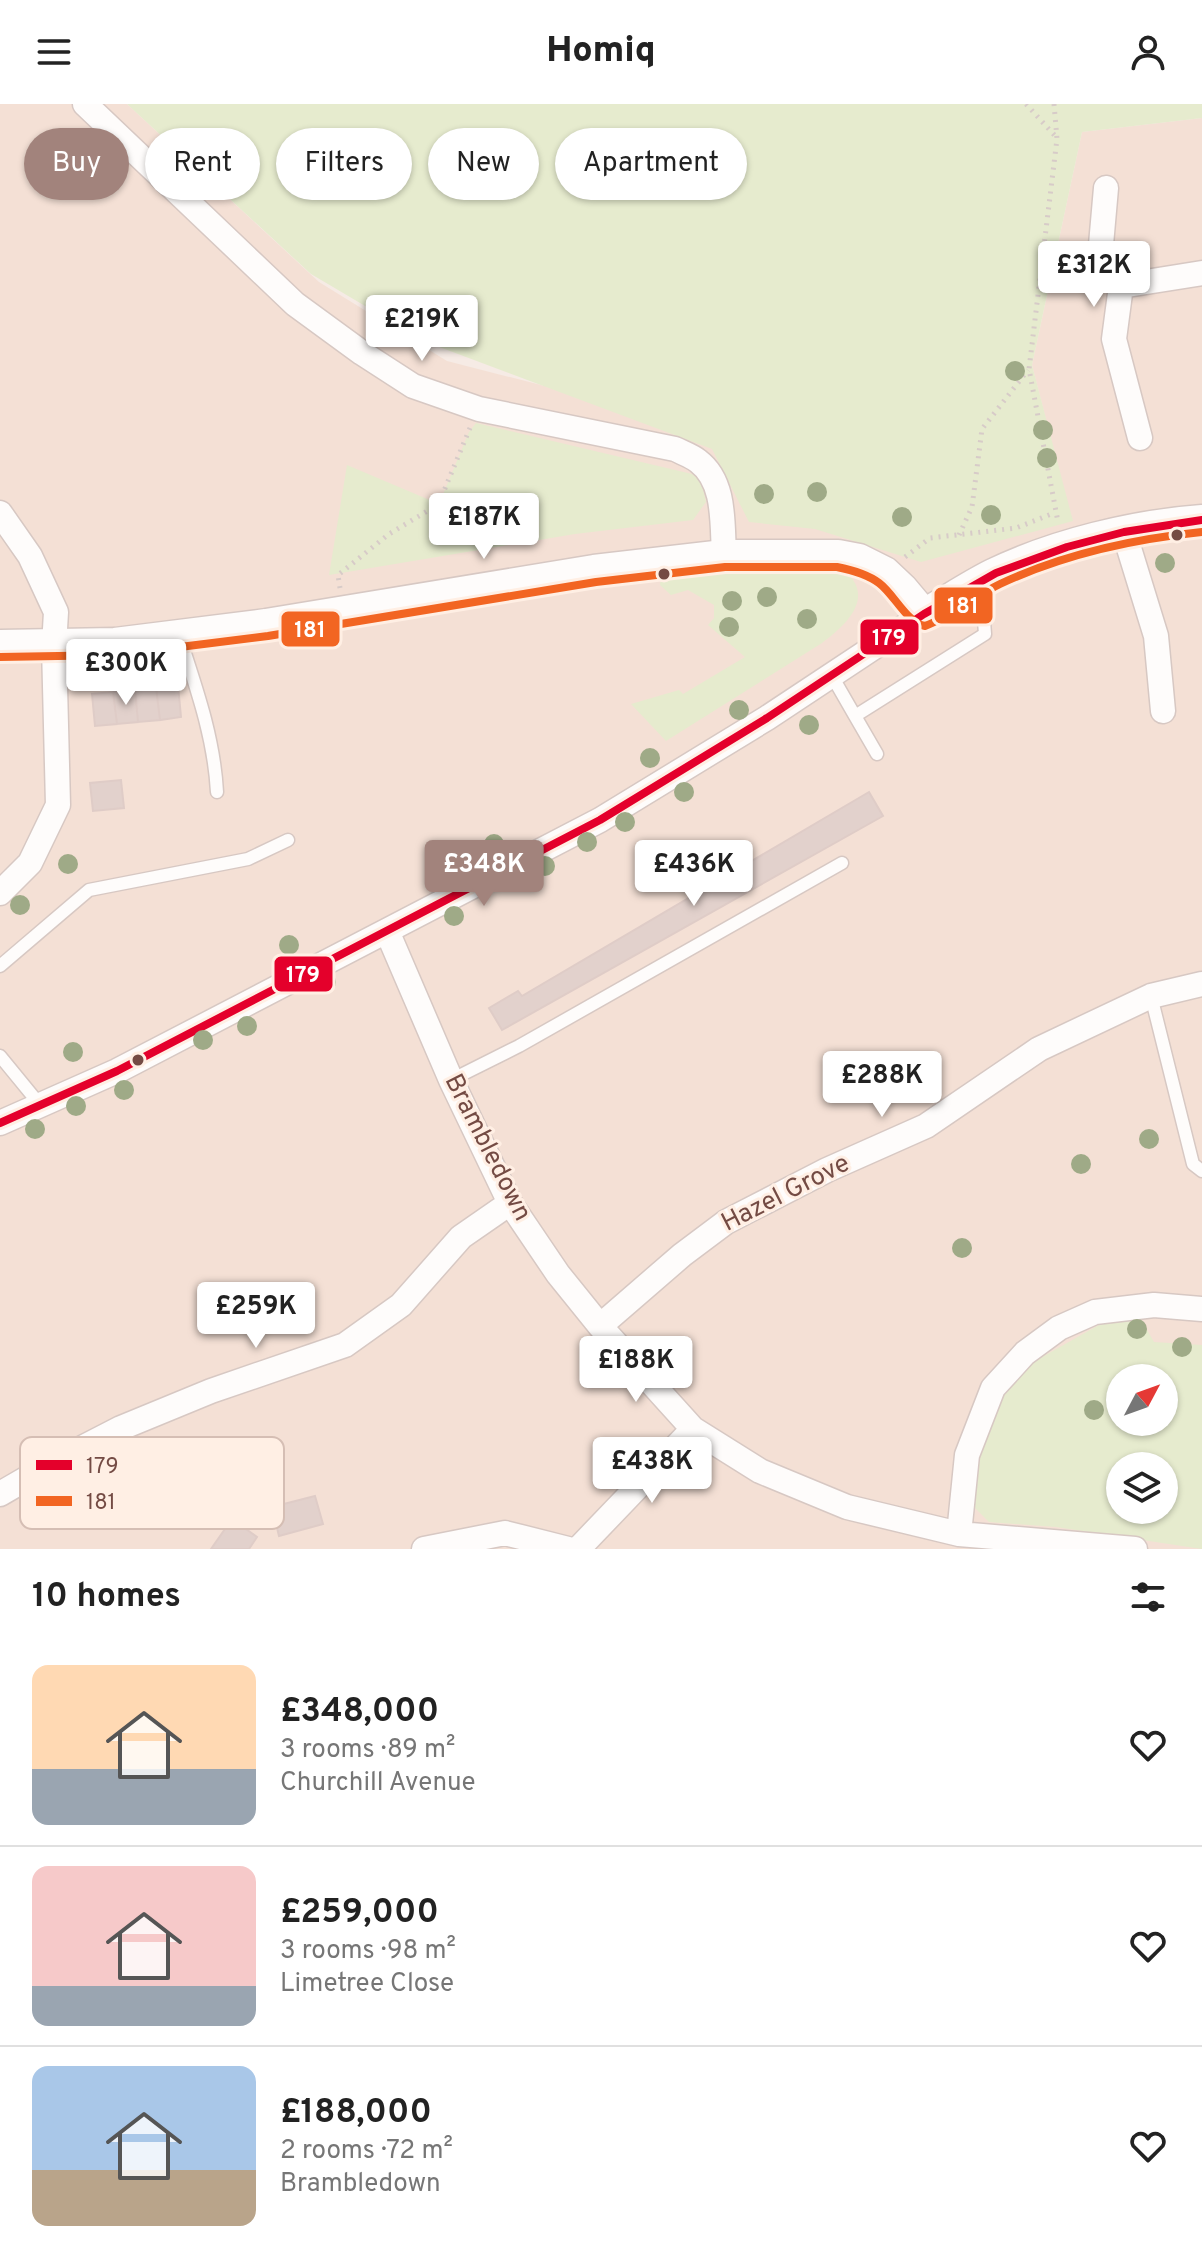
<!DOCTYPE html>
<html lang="en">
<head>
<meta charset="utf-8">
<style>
  body { margin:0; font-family:Overpass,sans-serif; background:#f2f2f2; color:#222; height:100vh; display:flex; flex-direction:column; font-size:30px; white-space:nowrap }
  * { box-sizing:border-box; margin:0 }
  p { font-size:26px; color:#767676 }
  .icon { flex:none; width:44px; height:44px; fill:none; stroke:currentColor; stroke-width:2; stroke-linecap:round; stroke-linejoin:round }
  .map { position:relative; height:1445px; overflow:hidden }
  .sheet { display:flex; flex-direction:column; background:#fff; flex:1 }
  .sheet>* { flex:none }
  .hud { position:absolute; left:24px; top:24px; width:800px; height:72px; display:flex; gap:16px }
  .needle { width:52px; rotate:49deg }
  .controls { position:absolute; left:1106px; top:1260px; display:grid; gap:16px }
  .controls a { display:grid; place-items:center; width:72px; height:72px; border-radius:50%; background:#fff; box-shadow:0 2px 6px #0004; font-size:40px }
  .price { position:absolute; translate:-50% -68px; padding:0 18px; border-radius:8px; background:#fff; color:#222; font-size:26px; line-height:52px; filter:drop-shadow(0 2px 4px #0008) }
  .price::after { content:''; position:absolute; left:50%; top:48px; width:24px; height:18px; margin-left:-12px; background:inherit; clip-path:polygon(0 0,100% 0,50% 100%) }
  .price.current { background:#a2837c; color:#fff }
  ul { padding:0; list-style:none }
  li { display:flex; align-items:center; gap:24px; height:200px; padding:0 32px }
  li+li { border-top:2px solid #e0e0e0 }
  li span { display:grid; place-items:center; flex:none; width:224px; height:160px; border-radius:16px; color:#555 }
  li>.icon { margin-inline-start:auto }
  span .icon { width:96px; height:96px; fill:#fffc; stroke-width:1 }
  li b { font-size:34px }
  h2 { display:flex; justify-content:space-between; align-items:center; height:96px; padding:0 32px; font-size:34px }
  .tag { padding:0 28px; border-radius:36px; background:#fff; box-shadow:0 2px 6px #0004; font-size:28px; line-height:72px }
  .tag.current { background:#a2837c; color:#fff }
  header { display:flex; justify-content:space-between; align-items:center; height:104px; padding:0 32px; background:#fff; font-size:36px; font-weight:800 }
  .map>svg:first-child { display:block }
</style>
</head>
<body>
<header><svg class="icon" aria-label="menu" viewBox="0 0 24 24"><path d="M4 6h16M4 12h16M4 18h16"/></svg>Homiq<svg class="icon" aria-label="person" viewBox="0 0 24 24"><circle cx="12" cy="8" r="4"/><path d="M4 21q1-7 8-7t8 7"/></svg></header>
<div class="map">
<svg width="1202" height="1445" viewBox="0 0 1202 1445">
  <rect width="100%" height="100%" fill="#f6ebe5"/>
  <path fill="#f4e0d5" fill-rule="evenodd" d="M0,0H127L319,178L447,257L1072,417L1032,261L1082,28L1202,14V1445H0ZM1120,1274H1164V1318H1120ZM1120,1362H1164V1406H1120Z"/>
  <path fill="#e6ebce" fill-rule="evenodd" d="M127,0H1202V14L1082,28L1032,261L1073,417L921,458L815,425L749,418L712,345L426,238L311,170Z
    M476,319L692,370L701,376L706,398L693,416L575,430L329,471L347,361L439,400L469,328Z
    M835,460C879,487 852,517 822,539L666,637L631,600L679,586L683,590L745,553L708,521L714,514V501L688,486L671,491L660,481L662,465Z
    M1138,1210L1154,1238L1202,1241V1445L1056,1423L989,1418L972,1401V1367L983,1325L1019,1266L1106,1217ZM1120,1274H1164V1318H1120ZM1120,1362H1164V1406H1120Z"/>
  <path fill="#e2d1cc" stroke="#dfccc7" stroke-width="2" d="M178,581L181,613L160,616L156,583Z
    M156,583L160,616L138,618L135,585Z
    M135,585L138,618L117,620L113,588Z
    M113,588L117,620L95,622L92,590Z
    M121,676L124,704L93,707L90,679Z
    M869,688L883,712L502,926L489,904L518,887L522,892Z
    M315,1392L323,1420L279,1432L272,1403Z
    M232,1415L257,1433L249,1445H211Z"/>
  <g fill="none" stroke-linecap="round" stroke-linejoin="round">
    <defs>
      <path id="service" d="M179,531C196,583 214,633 217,688
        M832,572L855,612
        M877,650L855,612L985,530L981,477
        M0,862L89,786L248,755L288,736
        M1151,892L1193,1060L1202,1067
        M0,952L41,1002
        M451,976L519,942L842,759"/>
      <path id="minor" d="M85,0L295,200L362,249L413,282L479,305L675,345C683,349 692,352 698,357C726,378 722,420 724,451
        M1106,84L1100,152L1121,182
        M1140,334L1114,235L1121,182L1202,169
        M0,409L30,452L56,508L54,542L58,701L30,759L0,789
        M1124,428L1156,532L1163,607
        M387,827L451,976L510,1099L558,1170L600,1222L693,1325L760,1367L847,1403L959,1430L1135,1445
        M0,1019L117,967L600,716L767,614L924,510
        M600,1222L682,1151L726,1118L827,1066L926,1022L1039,945L1151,892L1202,880
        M0,1390L55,1358L121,1324L211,1287L345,1241L401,1201L461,1133L510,1099
        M959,1430L967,1351L993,1284L1025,1249L1059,1224L1095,1208L1154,1201L1202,1205
        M424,1445L505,1429L568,1445
        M578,1445L693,1325"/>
      <path id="tertiary" d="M0,541L115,539L266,520L594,466L724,451H838L859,455L885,468L903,485L924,510C947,497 969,482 993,470C1055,440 1134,421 1202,416"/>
    </defs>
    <use href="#service" stroke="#d7c8c3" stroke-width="15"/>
    <use href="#minor" stroke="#d7c8c3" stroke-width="27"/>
    <use href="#tertiary" stroke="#d7c8c3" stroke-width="33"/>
    <path stroke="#d7cbc8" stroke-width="5" stroke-dasharray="2 6" stroke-linecap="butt" d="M1026,0L1057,34
      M1054,0L1057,35L1029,265L1058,418
      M959,431L972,403L982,325L1028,266
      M905,453L930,434L1016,424L1054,409
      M340,484L338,471L389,430L429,406L441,394L470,324"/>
    <use href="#service" stroke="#fefcfb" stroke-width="12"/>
    <use href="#minor" stroke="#fefcfb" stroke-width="24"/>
    <use href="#tertiary" stroke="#fefcfb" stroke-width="30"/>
    <defs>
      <path id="bus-1" d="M0,1019L117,967L600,716L767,614L924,510L996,469L1067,443L1124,428L1202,416"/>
      <path id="bus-2" d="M0,553L116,551L268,532L596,478L725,463H837C852,466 867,470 879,479C894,490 907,519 925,522C952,512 975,492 1000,480C1064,450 1133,435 1202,428"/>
    </defs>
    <use href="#bus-1" stroke="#ffefe4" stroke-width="14"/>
    <use href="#bus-2" stroke="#ffefe4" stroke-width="14"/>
    <use href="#bus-1" stroke="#e4002b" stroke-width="8"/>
    <use href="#bus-2" stroke="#f26522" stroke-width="8"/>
  </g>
  <g fill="#9faa87">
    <circle cx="1015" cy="267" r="10"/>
    <circle cx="1043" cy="326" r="10"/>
    <circle cx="1047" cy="354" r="10"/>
    <circle cx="817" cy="388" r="10"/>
    <circle cx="764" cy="390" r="10"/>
    <circle cx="991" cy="411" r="10"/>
    <circle cx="902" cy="413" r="10"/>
    <circle cx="502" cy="425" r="10"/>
    <circle cx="1165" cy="459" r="10"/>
    <circle cx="767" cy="493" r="10"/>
    <circle cx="732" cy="497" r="10"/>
    <circle cx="807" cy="515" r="10"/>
    <circle cx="729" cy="523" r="10"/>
    <circle cx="739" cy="606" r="10"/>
    <circle cx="809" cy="621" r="10"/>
    <circle cx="650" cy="654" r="10"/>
    <circle cx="684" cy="688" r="10"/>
    <circle cx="625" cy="718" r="10"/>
    <circle cx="587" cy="738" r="10"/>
    <circle cx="494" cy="740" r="10"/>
    <circle cx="68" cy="760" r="10"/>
    <circle cx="545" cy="762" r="10"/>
    <circle cx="440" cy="767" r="10"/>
    <circle cx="20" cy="801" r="10"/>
    <circle cx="454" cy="812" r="10"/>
    <circle cx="289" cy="841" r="10"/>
    <circle cx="326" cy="878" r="10"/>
    <circle cx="247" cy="922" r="10"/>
    <circle cx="203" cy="936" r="10"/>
    <circle cx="73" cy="948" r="10"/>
    <circle cx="124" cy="986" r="10"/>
    <circle cx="76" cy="1002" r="10"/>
    <circle cx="35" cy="1025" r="10"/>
    <circle cx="1149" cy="1035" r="10"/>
    <circle cx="1081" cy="1060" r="10"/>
    <circle cx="962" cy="1144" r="10"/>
    <circle cx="1137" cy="1225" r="10"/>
    <circle cx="1182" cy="1243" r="10"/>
    <circle cx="1094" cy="1306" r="10"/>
  </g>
  <g fill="#744b44" stroke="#ffefe4" stroke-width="3">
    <circle cx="1177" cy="431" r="7"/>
    <circle cx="664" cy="470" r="7"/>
    <circle cx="138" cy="956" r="7"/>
  </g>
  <g text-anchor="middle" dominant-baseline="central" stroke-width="6" stroke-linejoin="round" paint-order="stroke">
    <g font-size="26" fill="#744b44" stroke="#ffefe4">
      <text transform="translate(487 1044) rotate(63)">Brambledown</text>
      <text transform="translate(786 1090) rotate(-27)">Hazel Grove</text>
    </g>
  </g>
  <rect x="20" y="1333" width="264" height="92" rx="12" fill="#ffefe4" stroke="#d5beb4" stroke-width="2"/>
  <rect x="36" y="1356" width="36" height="10" fill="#e4002b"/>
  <rect x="36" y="1392" width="36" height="10" fill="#f26522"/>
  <g font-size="22" fill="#744b44">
    <text x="86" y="1369">179</text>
    <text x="86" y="1405">181</text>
  </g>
  <g stroke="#ffefe4" stroke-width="3">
    <rect x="933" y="482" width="61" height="39" rx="8" fill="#f26522"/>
    <rect x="280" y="506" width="61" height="38" rx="8" fill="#f26522"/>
    <rect x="859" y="514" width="61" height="38" rx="8" fill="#e4002b"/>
    <rect x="273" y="851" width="61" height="38" rx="8" fill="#e4002b"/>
  </g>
  <g font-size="22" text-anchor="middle" font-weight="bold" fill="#fff">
    <text x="963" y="509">181</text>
    <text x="310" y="533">181</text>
    <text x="889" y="541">179</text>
    <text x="303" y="878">179</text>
  </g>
</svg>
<div class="controls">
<a><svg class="needle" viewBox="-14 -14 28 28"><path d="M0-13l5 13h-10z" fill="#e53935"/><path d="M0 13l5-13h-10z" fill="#767676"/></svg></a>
<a><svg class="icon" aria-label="layers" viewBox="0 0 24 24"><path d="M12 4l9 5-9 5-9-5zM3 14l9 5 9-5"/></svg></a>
</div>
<b class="price" style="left:1094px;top:205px">£312K</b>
<b class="price" style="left:422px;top:259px">£219K</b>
<b class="price" style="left:484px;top:457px">£187K</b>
<b class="price" style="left:126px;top:603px">£300K</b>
<b class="price current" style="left:484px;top:804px">£348K</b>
<b class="price" style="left:694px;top:804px">£436K</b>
<b class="price" style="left:882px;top:1015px">£288K</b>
<b class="price" style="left:256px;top:1246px">£259K</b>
<b class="price" style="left:636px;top:1300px">£188K</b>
<b class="price" style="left:652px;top:1401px">£438K</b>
<div class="hud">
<a class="tag current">Buy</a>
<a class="tag">Rent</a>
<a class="tag">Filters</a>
<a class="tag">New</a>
<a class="tag">Apartment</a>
</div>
</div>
<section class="sheet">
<h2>10 homes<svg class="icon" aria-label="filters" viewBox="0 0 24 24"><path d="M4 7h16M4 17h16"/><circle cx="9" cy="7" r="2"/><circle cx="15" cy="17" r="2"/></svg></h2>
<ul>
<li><span style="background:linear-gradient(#ffd9b3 65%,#9aa5b1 0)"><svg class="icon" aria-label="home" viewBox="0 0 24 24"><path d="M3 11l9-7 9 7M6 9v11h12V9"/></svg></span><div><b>£348,000</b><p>3 rooms · 89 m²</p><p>Churchill Avenue</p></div><svg class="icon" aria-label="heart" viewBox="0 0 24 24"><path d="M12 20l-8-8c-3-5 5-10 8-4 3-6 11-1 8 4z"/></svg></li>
<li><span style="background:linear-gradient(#f6c9c9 75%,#9aa5b1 0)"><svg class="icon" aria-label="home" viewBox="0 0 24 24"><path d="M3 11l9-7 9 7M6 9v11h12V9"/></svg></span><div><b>£259,000</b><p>3 rooms · 98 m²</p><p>Limetree Close</p></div><svg class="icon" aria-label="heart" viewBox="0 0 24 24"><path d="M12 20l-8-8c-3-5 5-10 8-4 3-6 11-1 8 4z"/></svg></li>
<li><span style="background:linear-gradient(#a9c7e8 65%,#b9a48a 0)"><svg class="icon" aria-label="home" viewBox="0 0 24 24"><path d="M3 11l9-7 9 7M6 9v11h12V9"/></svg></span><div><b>£188,000</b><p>2 rooms · 72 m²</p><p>Brambledown</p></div><svg class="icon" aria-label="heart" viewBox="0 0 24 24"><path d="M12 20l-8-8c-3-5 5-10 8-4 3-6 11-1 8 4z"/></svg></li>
</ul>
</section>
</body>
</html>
